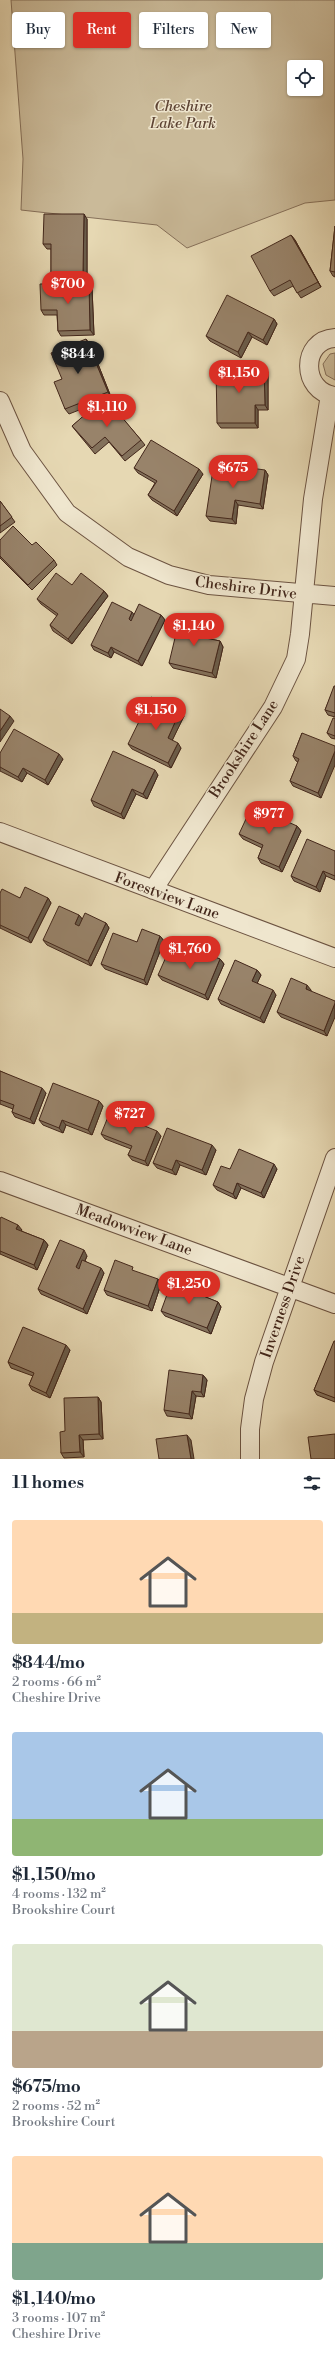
<!DOCTYPE html>
<html lang="en">
<head>
<meta charset="utf-8">
<style>
  body { margin:0; font-family:"Libre Bodoni",serif; background:#f2f2f3; color:#1f2937; height:100vh; display:flex; flex-direction:column; font-size:15px; white-space:nowrap }
  * { box-sizing:border-box; margin:0 }
  p { font-size:13px; color:#747a83 }
  .icon { flex:none; width:22px; height:22px; fill:none; stroke:currentColor; stroke-width:2; stroke-linecap:round; stroke-linejoin:round }
  .map { position:relative; height:1459px; overflow:hidden }
  .side { display:flex; flex-direction:column; background:#fff; flex:1 }
  .side>* { flex:none }
  .banner { position:absolute; left:12px; top:12px; width:311px; height:36px; display:flex; gap:8px }
  .buttons { position:absolute; left:287px; top:60px; display:grid; gap:8px }
  .buttons a { display:grid; place-items:center; width:36px; height:36px; border-radius:4px; background:#fff; box-shadow:0 1px 3px #0004; font-size:20px }
  .price { position:absolute; translate:-50% -34px; padding:0 9px; border-radius:14px; background:#d93025; color:#fff; font-size:13px; line-height:26px; filter:drop-shadow(0 1px 2px #0008) }
  .price::after { content:''; position:absolute; left:50%; top:24px; width:12px; height:9px; margin-left:-6px; background:inherit; clip-path:polygon(0 0,100% 0,50% 100%) }
  .price.on { background:#222; color:#fff }
  ul { padding:0; list-style:none }
  li { display:grid; align-content:center; gap:8px; height:212px; padding:0 12px }
  li span { display:grid; place-items:center; height:124px; border-radius:4px; color:#555 }
  li>.icon { margin-inline-start:auto }
  span .icon { width:72px; height:72px; fill:#fffc; stroke-width:1 }
  li b { font-size:17px }
  h2 { display:flex; justify-content:space-between; align-items:center; height:48px; padding:0 12px; font-size:17px }
  .chip { padding:0 14px; border-radius:4px; background:#fff; box-shadow:0 1px 3px #0004; font-size:14px; line-height:36px }
  .chip.on { background:#d93025; color:#fff }
  .map>svg:first-child { display:block }
</style>
</head>
<body>
<div class="map">
<svg width="335" height="1459" viewBox="0 0 335 1459">
  <rect width="100%" height="100%" fill="#e6d8b3"/>
  <filter id="stains"><feTurbulence type="fractalNoise" baseFrequency=".005" numOctaves="4"/><feColorMatrix values="0 0 0 0 .2 0 0 0 0 .09 0 0 0 0 .02 0 0 0 .5 -.17"/></filter>
  <radialGradient id="worn" r=".72"><stop offset=".6" stop-color="#630" stop-opacity="0"/><stop offset="1" stop-color="#630" stop-opacity=".3"/></radialGradient>
  <path fill="#caba99" stroke="#86705a" fill-rule="evenodd" d="M11,0H335V200L305,203L187,248L157,225L21,210L23,159ZM294,67H316V89H294Z
    M335,353V380L326,375L323,364L330,354Z"/>
  <g fill="none" stroke-linecap="round" stroke-linejoin="round">
    <defs>
      <path id="minor" d="M335,338C300,340 301,392 335,396
        M0,401L22,451L67,513L128,557L169,575L209,585L335,596
        M0,832L335,958
        M153,890L273,707L296,659L300,634L313,499L330,395
        M0,1181L335,1304
        M250,1459V1429L254,1399L264,1362L335,1158"/>
    </defs>
    <use href="#minor" stroke="#6c5341" stroke-width="20"/>
    <use href="#minor" stroke="#efe6ce" stroke-width="18"/>
  </g>
  <path fill="#83715b" stroke="#43271b" d="M87,219V279L54,278L51,273V249H47L43,244Z
    M335,226V277L333,276L330,271Z
    M291,235L295,240L321,287L301,298L293,286L274,296L270,291Z
    M89,283L92,288L94,335L61,336L58,331L57,315H44L41,310Z
    M274,319L277,324L267,345L252,337L241,358L210,341L206,336Z
    M90,344L111,397L106,399L141,440L145,445L125,461L109,442L95,454L76,431L72,426L102,401L69,414L65,409L62,379Z
    M264,367L268,372V410H258V428H221L217,423Z
    M134,468L203,474L177,516L152,500L148,495L155,483L138,473Z
    M265,470L268,475L263,509L238,505L236,524L210,521L206,516Z
    M0,501L15,522L0,533Z
    M0,540L54,560L57,565L32,590L0,558Z
    M72,585L104,591L108,596L72,644L53,631L50,625L57,616L41,604L37,599Z
    M134,614L161,615L165,620L142,666L114,652L111,658L94,650L91,645Z
    M207,628L205,638L220,641L223,647L216,678L173,668L169,663Z
    M335,686V717L328,715L325,710Z
    M180,711L184,716L172,740L181,748L171,768L132,749L128,744Z
    M335,718V739L331,738L327,733Z
    M302,733L321,798L293,786L290,781L298,762L296,761L293,756Z
    M0,753L63,759L48,785L27,773L22,782L0,771Z
    M158,775L147,799L136,794L124,819L94,806L91,800Z
    M297,826L301,831L282,872L261,863L258,858L262,848L243,839L239,834Z
    M335,851V880L326,876L320,892L294,881L291,876Z
    M0,893L20,898H48L51,903L31,943L0,928Z
    M79,915L82,919L106,923L109,928L91,966L47,945L43,940Z
    M160,936L164,941L147,985L105,969L101,964L137,942Z
    M195,958L220,959L224,964L208,1000L162,980L158,975Z
    M257,970L261,975L257,983L276,995L264,1023L221,1004L218,999Z
    M311,990V991L327,1036L281,1017L277,1012Z
    M0,1071L46,1093L34,1124L15,1117L12,1112L13,1109L0,1104Z
    M99,1101L103,1106L92,1135L66,1125L63,1133L43,1125L39,1120Z
    M101,1134L161,1136L148,1166L132,1160L128,1155L131,1149L105,1139Z
    M216,1150L206,1175L180,1165L176,1175L157,1168L153,1163Z
    M230,1169H277L264,1198L241,1188L236,1199L217,1190L213,1185Z
    M0,1219L22,1230L21,1231L44,1240L48,1245L37,1270L0,1254Z
    M87,1256L85,1261L104,1273L87,1314L41,1294L38,1289Z
    M161,1284L152,1311L107,1295L104,1290Z
    M192,1288L195,1293L218,1302L221,1307L211,1334L165,1316L161,1311Z
    M335,1341V1402L317,1395L314,1390Z
    M70,1350L50,1398L32,1390L29,1385L33,1376L11,1368L8,1362Z
    M203,1375L207,1380L204,1397L196,1396L192,1419L167,1416L164,1410Z
    M98,1397L101,1402L103,1439L83,1440L84,1457L64,1458L61,1453L65,1431Z"/>
  <path fill="#6a5c4a" stroke="#43271b" d="M84,214L87,219V279L83,273Z
    M291,235L295,240L321,287L318,282Z
    M89,283L92,288L94,335L90,330Z
    M274,319L277,324L267,345L263,340Z
    M248,332L252,337L241,358L238,352Z
    M86,339L90,344L111,397L108,392Z
    M264,367L268,372V410L265,405Z
    M255,405L258,410V428L255,423Z
    M199,469L203,474L177,516L174,511Z
    M265,470L268,475L263,509L260,504Z
    M235,500L238,505L236,524L232,519Z
    M104,591L108,596L72,644L68,639Z
    M132,612L136,617L132,624L129,619Z
    M161,615L165,620L142,666L138,661Z
    M204,623L207,628L204,642L201,637Z
    M220,641L223,647L216,678L212,673Z
    M111,647L114,652L111,658L108,653Z
    M180,711L184,716L171,743L168,738Z
    M10,716L14,721L0,742V731Z
    M178,743L181,748L171,768L168,763Z
    M335,751V765L321,798L318,793Z
    M59,754L63,759L48,785L45,780Z
    M23,768L27,773L22,782L18,777Z
    M155,770L158,775L147,799L143,794Z
    M132,789L136,794L124,819L121,814Z
    M297,826L301,831L282,872L279,867Z
    M323,871L326,876L320,892L316,887Z
    M48,898L51,903L31,943L28,938Z
    M79,915L83,920L79,929L75,924Z
    M106,923L109,928L91,966L88,961Z
    M160,936L164,941L147,985L144,980Z
    M220,959L224,964L208,1000L205,995Z
    M257,970L261,975L256,986L252,981Z
    M307,985L311,990L309,994L306,989Z
    M273,990L276,995L264,1023L260,1018Z
    M335,1003V1017L327,1036L324,1031Z
    M42,1088L46,1093L34,1124L30,1119Z
    M99,1101L103,1106L92,1135L88,1130Z
    M62,1120L66,1125L63,1133L59,1128Z
    M157,1131L161,1136L148,1166L145,1161Z
    M212,1145L216,1150L206,1175L202,1170Z
    M176,1160L180,1165L176,1175L172,1170Z
    M274,1164L277,1169L264,1198L261,1193Z
    M237,1183L241,1188L236,1199L233,1194Z
    M18,1225L22,1230L20,1234L16,1229Z
    M44,1240L48,1245L37,1270L34,1265Z
    M84,1250L87,1256L80,1272L76,1267Z
    M101,1268L104,1273L87,1314L83,1309Z
    M158,1279L161,1284L152,1311L148,1306Z
    M192,1288L195,1293L191,1291Z
    M218,1302L221,1307L211,1334L207,1328Z
    M66,1345L70,1350L50,1398L46,1393Z
    M203,1375L207,1380L204,1397L201,1392Z
    M192,1391L196,1396L192,1419L189,1414Z
    M98,1397L101,1402L103,1439L99,1434Z
    M79,1435L83,1440L84,1457L80,1452Z
    M187,1435L191,1440L194,1459H191Z"/>
  <path fill="#98836a" stroke="#43271b" d="M44,214H84L83,273H51V244H43Z
    M335,226V272L330,271Z
    M291,235L318,282L297,293L290,280L270,291L251,256Z
    M89,283L90,330L58,331L57,310H41L40,284Z
    M227,295L274,319L263,340L248,332L238,352L206,336Z
    M86,339L108,392L65,409L54,382L62,379L51,353Z
    M264,367L265,405H255V423H217L216,368Z
    M105,397L141,440L122,456L105,437L92,448L72,426Z
    M151,440L199,469L174,511L148,495L157,481L134,468Z
    M214,463L265,470L260,504L235,500L232,519L206,516Z
    M0,501L12,517L0,526Z
    M13,526L32,545L36,542L54,560L28,585L0,556V540Z
    M56,573L72,585L81,573L104,591L68,639L50,625L58,614L37,599Z
    M112,602L132,612L129,619L131,621L139,604L161,615L138,661L111,647L108,653L91,645Z
    M180,617L204,623L201,637L220,641L212,673L169,663Z
    M334,686H335V713L325,710Z
    M151,697L180,711L168,738L178,743L168,763L128,744Z
    M0,709L10,716L0,731Z
    M333,718H335V736L327,733Z
    M14,729L59,754L45,780L23,768L18,777L0,767V753Z
    M302,733L335,746V751L318,793L290,781L299,759L293,756Z
    M113,751L155,770L143,794L132,789L121,814L91,800Z
    M252,806L297,826L279,867L258,858L263,845L239,834Z
    M307,839L335,851V876L323,871L316,887L291,876Z
    M25,887L48,898L28,938L0,925V893L2,889L20,898Z
    M59,906L79,915L75,924L79,926L85,913L106,923L88,961L43,940Z
    M142,929L160,936L144,980L101,964L113,933L137,942Z
    M170,948L195,958L199,950L220,959L205,995L158,975Z
    M235,960L257,970L252,981L273,990L260,1018L218,999Z
    M291,978L307,985L306,989L335,1001V1003L324,1031L277,1012Z
    M0,1071L42,1088L30,1119L12,1112L14,1105L0,1100Z
    M53,1083L99,1101L88,1130L62,1120L59,1128L39,1120Z
    M110,1112L157,1131L145,1161L128,1155L132,1146L101,1134Z
    M167,1128L212,1145L202,1170L176,1160L172,1170L153,1163Z
    M239,1149L274,1164L261,1193L237,1183L233,1194L213,1185L221,1166L230,1169Z
    M1,1217L18,1225L16,1229L44,1240L34,1265L0,1251V1219Z
    M60,1240L84,1250L76,1267L79,1269L82,1260L101,1268L83,1309L38,1289Z
    M115,1260L133,1267L132,1270L158,1279L148,1306L104,1290Z
    M172,1281L192,1288L191,1291L218,1302L207,1328L161,1311Z
    M23,1327L66,1345L46,1393L29,1385L34,1373L8,1362Z
    M334,1341H335V1398L314,1390Z
    M169,1370L203,1375L201,1392L192,1391L189,1414L164,1410Z
    M98,1397L99,1434L79,1435L80,1452L61,1453L60,1432L65,1431L64,1398Z
    M335,1434V1459H311L308,1437Z
    M187,1435L191,1459H159L156,1439Z"/>
  <g text-anchor="middle" dominant-baseline="central" stroke-width="3" stroke-linejoin="round" paint-order="stroke">
    <g font-size="15" font-style="italic" fill="#5e4434" stroke="#efe6ce">
      <text x="183" y="106">Cheshire<tspan x="183" dy="17">Lake Park</tspan></text>
    </g>
    <g font-size="15" fill="#43271b" stroke="#efe6ce">
      <text transform="translate(246 588) rotate(7)">Cheshire Drive</text>
      <text transform="translate(244 749) rotate(-57)">Brookshire Lane</text>
      <text transform="translate(167 896) rotate(20)">Forestview Lane</text>
      <text transform="translate(134 1230) rotate(20)">Meadowview Lane</text>
      <text transform="translate(283 1307) rotate(-71)">Inverness Drive</text>
    </g>
  </g>
  <rect width="100%" height="100%" filter="url(#stains)"/>
  <rect width="100%" height="100%" fill="url(#worn)"/>
</svg>
<div class="buttons">
<a><svg class="icon" aria-label="locate" viewBox="0 0 24 24"><circle cx="12" cy="12" r="6"/><path d="M12 2v4M12 18v4M2 12h4M18 12h4"/></svg></a>
</div>
<b class="price" style="left:68px;top:305px">$700</b>
<b class="price on" style="left:78px;top:375px">$844</b>
<b class="price" style="left:239px;top:394px">$1,150</b>
<b class="price" style="left:107px;top:428px">$1,110</b>
<b class="price" style="left:233px;top:489px">$675</b>
<b class="price" style="left:194px;top:647px">$1,140</b>
<b class="price" style="left:156px;top:731px">$1,150</b>
<b class="price" style="left:269px;top:835px">$977</b>
<b class="price" style="left:190px;top:970px">$1,760</b>
<b class="price" style="left:130px;top:1135px">$727</b>
<b class="price" style="left:189px;top:1305px">$1,250</b>
<div class="banner">
<a class="chip">Buy</a>
<a class="chip on">Rent</a>
<a class="chip">Filters</a>
<a class="chip">New</a>
</div>
</div>
<section class="side">
<h2>11 homes<svg class="icon" aria-label="filters" viewBox="0 0 24 24"><path d="M4 7h16M4 17h16"/><circle cx="9" cy="7" r="2"/><circle cx="15" cy="17" r="2"/></svg></h2>
<ul>
<li><span style="background:linear-gradient(#ffd9b3 75%,#c2b280 0)"><svg class="icon" aria-label="home" viewBox="0 0 24 24"><path d="M3 11l9-7 9 7M6 9v11h12V9"/></svg></span><div><b>$844/mo</b><p>2 rooms · 66 m²</p><p>Cheshire Drive</p></div></li>
<li><span style="background:linear-gradient(#a9c7e8 70%,#8fb573 0)"><svg class="icon" aria-label="home" viewBox="0 0 24 24"><path d="M3 11l9-7 9 7M6 9v11h12V9"/></svg></span><div><b>$1,150/mo</b><p>4 rooms · 132 m²</p><p>Brookshire Court</p></div></li>
<li><span style="background:linear-gradient(#dfe7d0 70%,#b9a48a 0)"><svg class="icon" aria-label="home" viewBox="0 0 24 24"><path d="M3 11l9-7 9 7M6 9v11h12V9"/></svg></span><div><b>$675/mo</b><p>2 rooms · 52 m²</p><p>Brookshire Court</p></div></li>
<li><span style="background:linear-gradient(#ffd9b3 70%,#7fa58c 0)"><svg class="icon" aria-label="home" viewBox="0 0 24 24"><path d="M3 11l9-7 9 7M6 9v11h12V9"/></svg></span><div><b>$1,140/mo</b><p>3 rooms · 107 m²</p><p>Cheshire Drive</p></div></li>
</ul>
</section>
</body>
</html>
